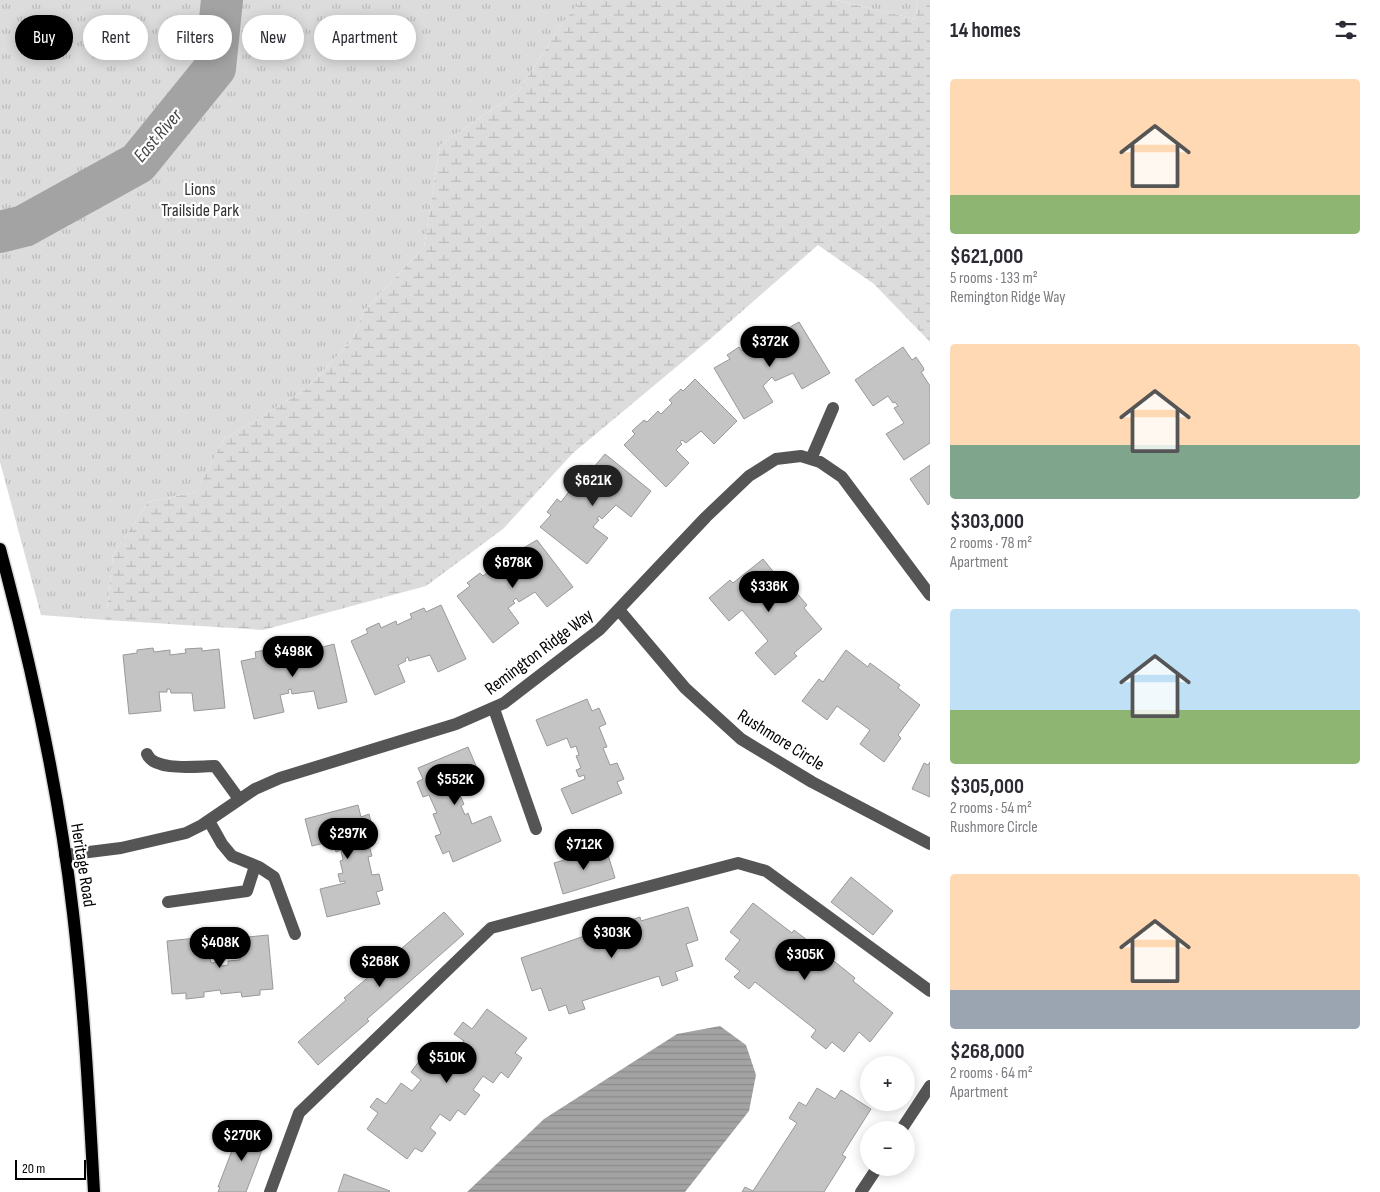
<!DOCTYPE html>
<html lang="en">
<head>
<meta charset="utf-8">
<style>
  body { margin:0; font-family:"Sofia Sans Condensed",sans-serif; background:#f7f7f7; color:#2b2b33; height:100vh; display:flex; flex-direction:column; font-size:19px; white-space:nowrap }
  * { box-sizing:border-box; margin:0 }
  p { font-size:16px; color:#7c7c81 }
  .icon { flex:none; width:28px; height:28px; fill:none; stroke:currentColor; stroke-width:2; stroke-linecap:round; stroke-linejoin:round }
  .map { position:relative; flex:1; overflow:hidden }
  .drawer { display:flex; flex-direction:column; background:#fff; width:450px }
  .drawer>* { flex:none }
  .banner { position:absolute; left:15px; top:15px; width:475px; height:45px; display:flex; gap:10px }
  .tools { position:absolute; left:860px; top:1056px; display:grid; gap:10px }
  .tools a { display:grid; place-items:center; width:55px; height:55px; border-radius:50%; background:#fff; box-shadow:0 2px 12px #0003; font-size:25px }
  .scale { position:absolute; left:15px; bottom:12px; width:71px; box-sizing:border-box; padding-left:5px; border:2px solid #000; border-top:0; font-size:14px; line-height:18px; white-space:nowrap; color:#000; -webkit-text-stroke:4px #fff; paint-order:stroke }
  .price { position:absolute; translate:-50% -42px; padding:0 11px; border-radius:18px; background:#000; color:#fff; font-size:16px; line-height:32px; filter:drop-shadow(0 1px 2px #0008) }
  .price::after { content:''; position:absolute; left:50%; top:30px; width:15px; height:11px; margin-left:-8px; background:inherit; clip-path:polygon(0 0,100% 0,50% 100%) }
  .price.selected { background:#222; color:#fff }
  ul { padding:0; list-style:none }
  li { display:grid; align-content:center; gap:10px; height:265px; padding:0 20px }
  li span { display:grid; place-items:center; height:155px; border-radius:5px; color:#555 }
  li>.icon { margin-inline-start:auto }
  span .icon { width:90px; height:90px; fill:#fffc; stroke-width:1 }
  li b { font-size:21px }
  h2 { display:flex; justify-content:space-between; align-items:center; height:60px; padding:0 20px; font-size:21px }
  .pill { padding:0 18px; border-radius:22px; background:#fff; box-shadow:0 2px 12px #0003; font-size:18px; line-height:45px }
  .pill.selected { background:#000; color:#fff }
  main { display:flex; flex:1; min-height:0 }
  .map>svg:first-child { display:block }
</style>
</head>
<body>
<main>
<div class="map">
<svg width="930" height="1192" viewBox="0 0 930 1192">
  <defs>
    <pattern id="grass-tufts" width="24" height="20" patternUnits="userSpaceOnUse" patternTransform="scale(1.25)"><rect width="24" height="20" fill="#dcdcdc"/><path d="M3 7l-1-3M5 7V3M7 7l1-3M15 17l-1-3M17 17v-4M19 17l1-3" fill="none" stroke="#bbb"/></pattern>
    <pattern id="wetland-marsh" width="20" height="14" patternUnits="userSpaceOnUse" patternTransform="scale(1.25)"><rect width="20" height="14" fill="#dcdcdc"/><path d="M1 5h8M5 5V1M11 12h8M15 12V8" fill="none" stroke="#bbb"/></pattern>
    <pattern id="water-rules" width="6" height="5" patternUnits="userSpaceOnUse" patternTransform="scale(1.25)"><rect width="6" height="5" fill="#a3a3a3"/><path d="M0 2.5h6" fill="none" stroke="#8b8b8b"/></pattern>
  </defs>
  <rect width="100%" height="100%" fill="#fff"/>
  <path fill="url(#grass-tufts)" d="M0,0H582L563,22L518,92L440,145L424,247L364,311L352,340L305,390L224,439L196,492L148,502L113,555L106,620L41,615L0,462Z
    M835,0H917L916,19Z"/>
  <path fill="url(#wetland-marsh)" d="M582,0H835L916,19L917,0H930V342L874,284L818,245L716,334L573,453L503,529L426,586L263,630L106,620L113,555L148,502L196,492L224,439L305,390L352,340L364,311L424,247L440,145L518,92L563,22Z"/>
  <path fill="url(#water-rules)" d="M720,1026L746,1045L756,1075L749,1111L685,1192H467L544,1119L677,1034Z"/>
  <g fill="none" stroke-linecap="round" stroke-linejoin="round">
    <path stroke="#a3a3a3" stroke-width="42" d="M0,232L24,226L138,163L215,68L222,0"/>
  </g>
  <path fill="#c4c4c4" stroke="#999" d="M799,322L830,373L802,389L793,373L775,381L772,377L763,386L773,402L744,419L714,368L730,359L727,355L739,347L742,351L756,343L758,347L773,338L770,334L783,326L785,330Z
    M903,347L912,360L916,357L923,367L924,370L921,372L930,386V443L904,460L886,434L904,423L894,408L898,406L895,402L893,403L888,396L873,406L855,380Z
    M695,379L737,421L714,444L701,431L686,443L682,440L680,442L682,444L676,450L689,463L666,487L624,445L635,434L632,431L644,420L647,422L658,411L661,414L672,403L669,400L681,389L683,391Z
    M605,454L651,491L631,517L616,505L602,519L599,516L597,519L599,520L593,527L608,538L587,564L540,527L551,515L547,512L557,499L561,502L571,489L574,492L584,480L581,478L591,465L594,467Z
    M930,465V503L928,505L910,479Z
    M537,540L573,587L547,607L535,592L519,602L516,598L513,601L515,603L508,608L519,623L493,643L457,596L470,586L467,583L480,573L483,576L495,567L497,570L511,560L508,557Z
    M763,559L780,580L783,577L807,605L804,608L822,629L794,653L797,656L775,675L755,653L768,641L742,610L729,621L709,598L730,580L733,583Z
    M441,605L466,659L438,672L430,655L409,661L408,657L405,659L406,661L398,665L405,682L375,695L351,641L368,633L366,629L379,623L381,628L396,621L397,625L412,618L410,614L424,608L426,612Z
    M318,643L319,648L334,644L347,702L318,709L314,691L292,694L291,689L288,690L289,693L280,695L284,712L254,719L241,661L256,658L255,652L270,649L271,655L286,651L287,656L305,652L304,647Z
    M153,648L154,652L170,650V655L186,653L185,649L202,648V651L219,649L225,708L194,711L192,693H171L170,689H167V692H159L161,711L129,714L123,655L137,653V650Z
    M846,650L868,667L870,663L900,685L898,688L920,705L898,735L901,738L884,762L860,744L870,730L837,706L827,720L802,701L819,679L823,682Z
    M587,699L592,711L599,708L606,724L599,727L607,747L603,748L610,765L617,763L624,779L617,782L622,793L572,814L561,789L585,779L584,775L579,777L576,770L581,768L576,756L579,755L576,746L571,748L567,738L547,746L536,720Z
    M468,747L479,773L455,783L456,785L460,784L463,791L459,793L464,804L461,806L465,815L468,813L472,824L491,816L501,841L453,862L449,851L443,854L435,836L441,834L433,814L437,813L429,795L423,797L417,782L423,779L418,768Z
    M930,762V797L912,789L924,763L928,765Z
    M358,805L361,817L369,814L374,833L366,835L372,856L368,857L372,875L379,874L383,890L376,892L380,904L327,917L320,889L345,883V881L340,882L338,874L343,873L340,861L343,860L341,850L336,852L333,841L312,846L305,819Z
    M606,848L615,878L563,894L554,863Z
    M851,877L893,911L873,935L831,902Z
    M753,903L792,933L794,930L819,949L823,945L834,953L830,958L855,978L853,981L893,1013L870,1042L859,1032L844,1052L832,1042L826,1049L811,1037L816,1030L755,982L749,989L734,977L740,971L725,959L740,940L730,932Z
    M688,907L698,940L686,944L693,966L675,972L678,980L662,986L659,976L582,1001L585,1009L569,1014L566,1005L549,1011L541,988L532,991L521,958L596,932L594,925L603,922L607,921L609,927L640,917L641,921Z
    M444,912L464,934L367,1019L369,1021L318,1065L298,1042L346,1000L344,998Z
    M268,935L273,989L260,990V995L242,997L241,992L221,994L220,990L204,992V997L186,999V993L172,994L167,941L197,938L199,958L210,957L211,963L221,962V966L228,965V961L240,960L238,938Z
    M487,1009L527,1038L515,1053L522,1058L508,1078L501,1072L493,1083L483,1076L473,1090L480,1095L465,1115L458,1110L450,1121L440,1114L430,1128L436,1133L422,1152L415,1148L407,1159L367,1129L378,1113L370,1107L377,1098L386,1104L401,1083L412,1091L421,1080L411,1072L420,1060L429,1066L444,1046L455,1053L464,1041L454,1034L463,1022L472,1029Z
    M817,1088L835,1099L841,1090L871,1109L842,1155L846,1157L824,1192H742L745,1187L753,1191L797,1123L789,1118L799,1102L806,1106Z
    M241,1127L267,1137L246,1192H218L220,1187H218Z
    M344,1174L390,1191L389,1192H338Z"/>
  <g fill="none" stroke-linecap="round" stroke-linejoin="round">
    <defs>
      <path id="major" d="M0,549C32,668 59,790 73,913C84,1006 89,1099 94,1192"/>
    </defs>
    <use href="#major" stroke="#dbdbdb" stroke-width="15"/>
    <path stroke="#555" stroke-width="12" d="M811,459L833,408
      M619,610L685,688L741,739L812,782L930,844
      M494,709L536,829
      M147,754C154,772 198,766 215,766L239,799
      M209,821L222,844L232,856L259,867L274,877L295,934
      M65,855L121,848L186,833L202,825L255,789L280,778L456,724L504,703L599,630L706,517L749,476L776,459L801,456L820,462L842,477L930,595
      M168,902L247,891L255,866
      M901,1130L930,1086
      M270,1192L299,1113L491,928L738,863L766,871L930,991
      M861,1192L877,1168"/>
    <use href="#major" stroke="#000" stroke-width="12"/>
  </g>
  <g text-anchor="middle" dominant-baseline="central" stroke-width="4.5" stroke-linejoin="round" paint-order="stroke">
    <g font-size="18" fill="#333" stroke="#fff">
      <text x="200" y="189">Lions<tspan x="200" dy="21">Trailside Park</tspan></text>
    </g>
    <g font-size="18" fill="#000" stroke="#fff">
      <text transform="translate(539 652) rotate(-37)">Remington Ridge Way</text>
      <text transform="translate(781 740) rotate(32)">Rushmore Circle</text>
      <text transform="translate(83 865) rotate(81)">Heritage Road</text>
    </g>
    <g font-size="19" font-style="italic" fill="#444" stroke="#fff">
      <text transform="translate(158 136) rotate(-49)">East River</text>
    </g>
  </g>
</svg>
<div class="tools">
<a>+</a>
<a>−</a>
</div>
<div class="scale">20 m</div>
<b class="price" style="left:770px;top:368px">$372K</b>
<b class="price selected" style="left:593px;top:507px">$621K</b>
<b class="price" style="left:513px;top:589px">$678K</b>
<b class="price" style="left:769px;top:613px">$336K</b>
<b class="price" style="left:293px;top:678px">$498K</b>
<b class="price" style="left:455px;top:806px">$552K</b>
<b class="price" style="left:348px;top:860px">$297K</b>
<b class="price" style="left:584px;top:871px">$712K</b>
<b class="price" style="left:612px;top:959px">$303K</b>
<b class="price" style="left:220px;top:969px">$408K</b>
<b class="price" style="left:805px;top:981px">$305K</b>
<b class="price" style="left:380px;top:988px">$268K</b>
<b class="price" style="left:447px;top:1084px">$510K</b>
<b class="price" style="left:242px;top:1162px">$270K</b>
<div class="banner">
<a class="pill selected">Buy</a>
<a class="pill">Rent</a>
<a class="pill">Filters</a>
<a class="pill">New</a>
<a class="pill">Apartment</a>
</div>
</div>
<section class="drawer">
<h2>14 homes<svg class="icon" aria-label="filters" viewBox="0 0 24 24"><path d="M4 7h16M4 17h16"/><circle cx="9" cy="7" r="2"/><circle cx="15" cy="17" r="2"/></svg></h2>
<ul>
<li><span style="background:linear-gradient(#ffd9b3 75%,#8fb573 0)"><svg class="icon" aria-label="home" viewBox="0 0 24 24"><path d="M3 11l9-7 9 7M6 9v11h12V9"/></svg></span><div><b>$621,000</b><p>5 rooms · 133 m²</p><p>Remington Ridge Way</p></div></li>
<li><span style="background:linear-gradient(#ffd9b3 65%,#7fa58c 0)"><svg class="icon" aria-label="home" viewBox="0 0 24 24"><path d="M3 11l9-7 9 7M6 9v11h12V9"/></svg></span><div><b>$303,000</b><p>2 rooms · 78 m²</p><p>Apartment</p></div></li>
<li><span style="background:linear-gradient(#bfe0f5 65%,#8fb573 0)"><svg class="icon" aria-label="home" viewBox="0 0 24 24"><path d="M3 11l9-7 9 7M6 9v11h12V9"/></svg></span><div><b>$305,000</b><p>2 rooms · 54 m²</p><p>Rushmore Circle</p></div></li>
<li><span style="background:linear-gradient(#ffd9b3 75%,#9aa5b1 0)"><svg class="icon" aria-label="home" viewBox="0 0 24 24"><path d="M3 11l9-7 9 7M6 9v11h12V9"/></svg></span><div><b>$268,000</b><p>2 rooms · 64 m²</p><p>Apartment</p></div></li>
</ul>
</section>
</main>
</body>
</html>
